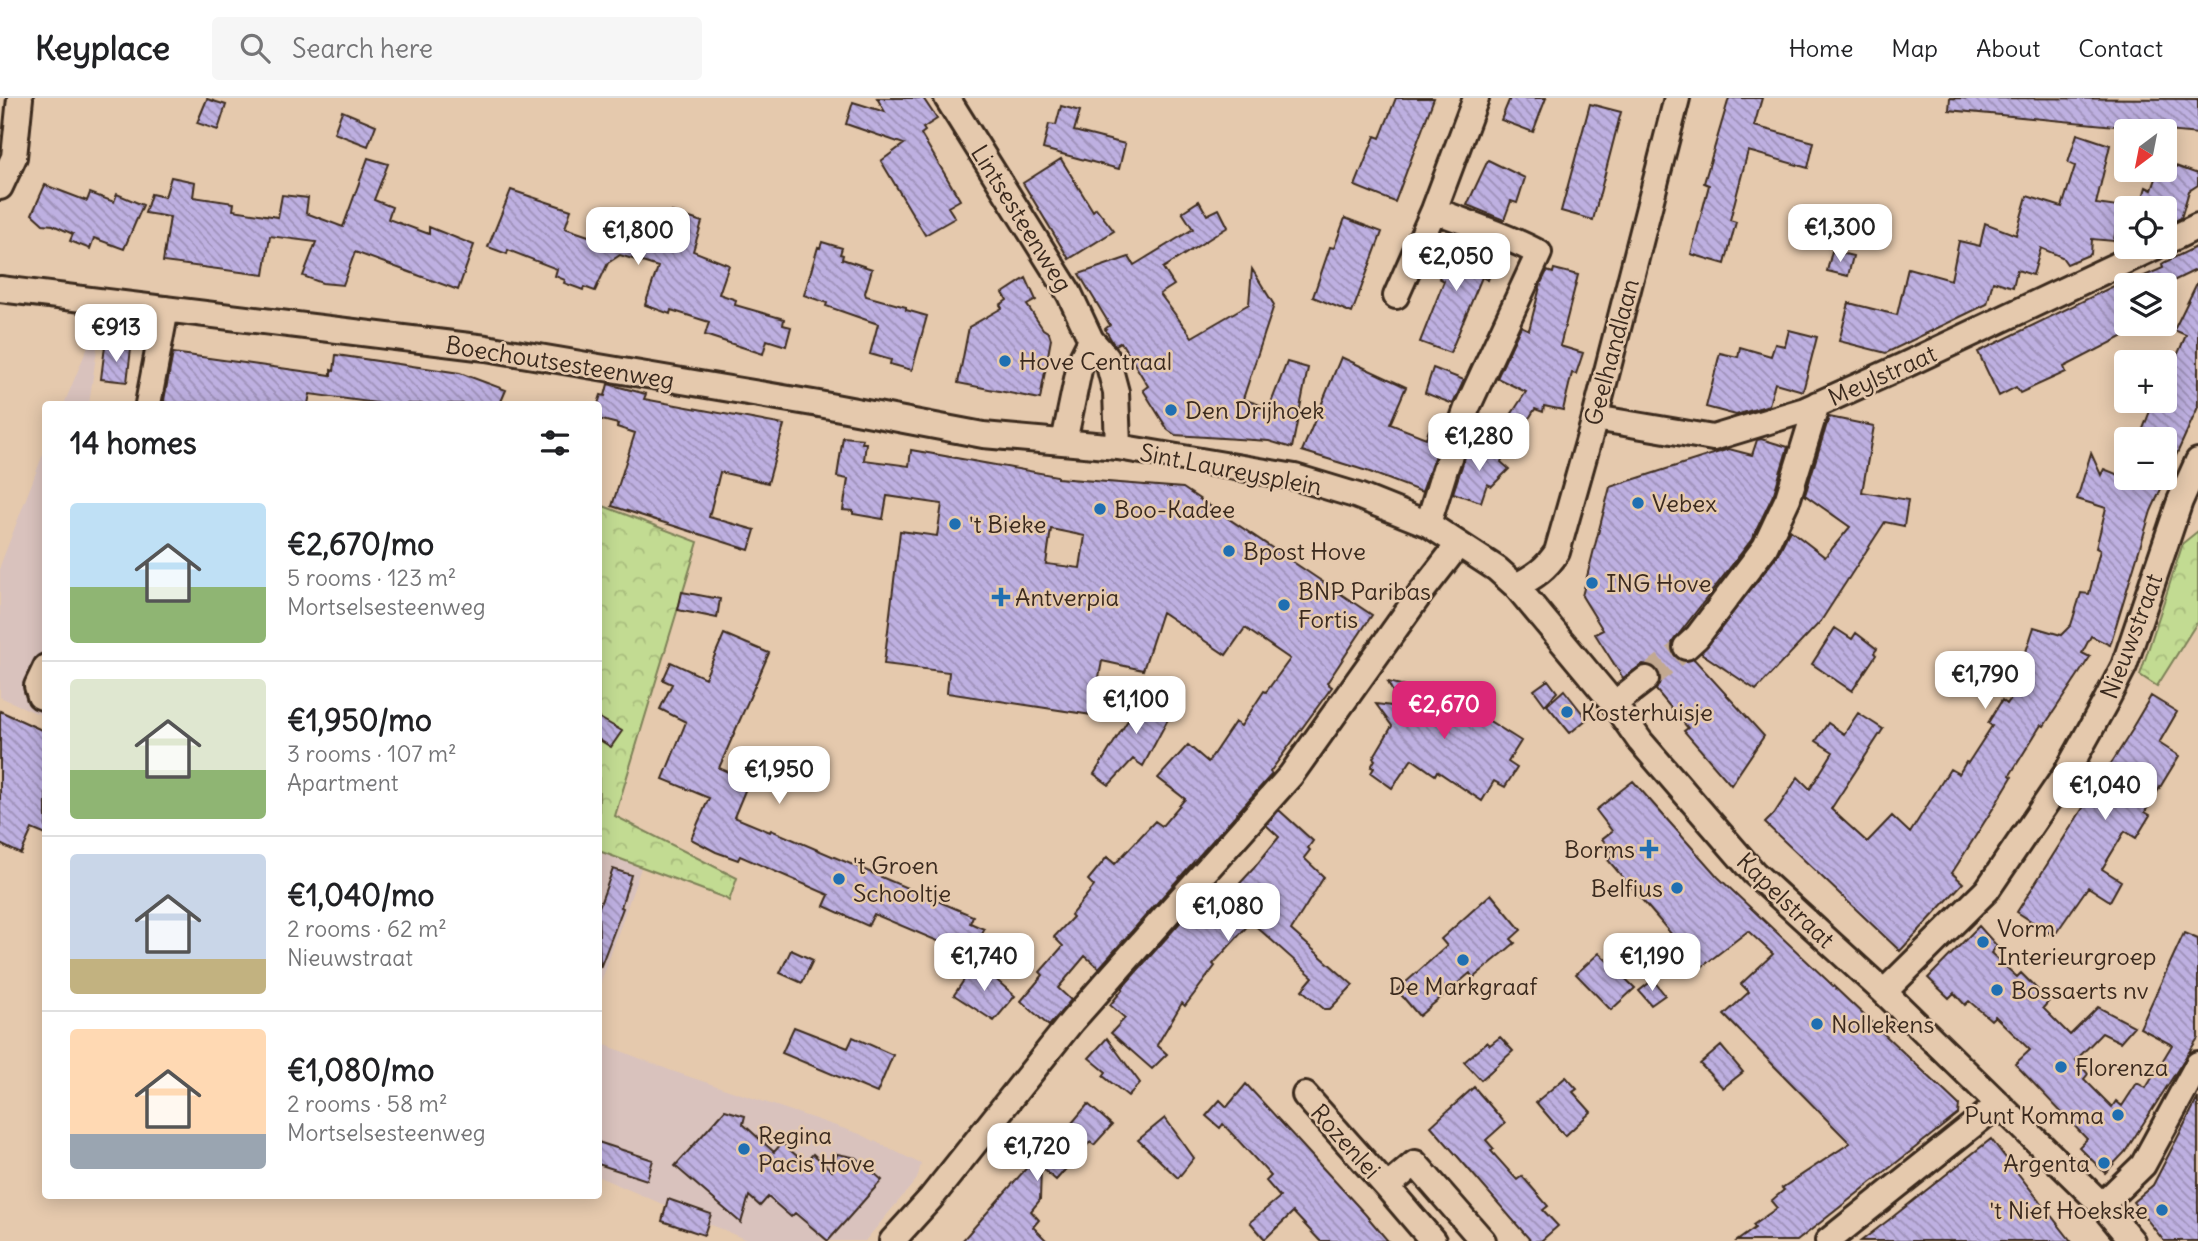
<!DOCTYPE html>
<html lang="en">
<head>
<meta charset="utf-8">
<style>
  body { margin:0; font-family:Delius,sans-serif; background:#f6f6f6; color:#202124; height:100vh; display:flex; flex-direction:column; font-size:26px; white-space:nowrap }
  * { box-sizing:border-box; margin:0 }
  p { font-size:23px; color:#757577 }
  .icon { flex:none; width:38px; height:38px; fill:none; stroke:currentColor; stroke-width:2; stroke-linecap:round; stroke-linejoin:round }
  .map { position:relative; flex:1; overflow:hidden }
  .drawer { position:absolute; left:42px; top:303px; width:560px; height:798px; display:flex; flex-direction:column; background:#fff; border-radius:7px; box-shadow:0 4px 18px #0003 }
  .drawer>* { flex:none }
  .needle { width:46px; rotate:212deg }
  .controls { position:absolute; left:2114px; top:21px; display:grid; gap:14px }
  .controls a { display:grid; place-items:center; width:63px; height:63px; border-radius:7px; background:#fff; box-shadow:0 4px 18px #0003; font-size:35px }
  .price { position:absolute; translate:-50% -60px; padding:0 16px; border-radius:14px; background:#fff; color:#222; font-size:23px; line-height:46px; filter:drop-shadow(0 2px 4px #0008) }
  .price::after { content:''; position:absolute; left:50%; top:42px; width:21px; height:16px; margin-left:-10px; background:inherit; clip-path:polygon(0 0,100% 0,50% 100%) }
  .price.active { background:#db2777; color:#fff }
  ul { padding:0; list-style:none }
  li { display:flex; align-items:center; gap:21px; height:175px; padding:0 28px }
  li+li { border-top:2px solid #e0e0e0 }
  li span { display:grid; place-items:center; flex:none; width:196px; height:140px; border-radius:7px; color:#555 }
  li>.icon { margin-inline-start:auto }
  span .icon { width:84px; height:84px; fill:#fffc; stroke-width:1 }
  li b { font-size:30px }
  h2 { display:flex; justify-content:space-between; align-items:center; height:84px; padding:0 28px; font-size:30px }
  header { display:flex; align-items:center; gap:42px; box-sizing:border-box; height:98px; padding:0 35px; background:#fff; border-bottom:2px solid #e0e0e0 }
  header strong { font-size:33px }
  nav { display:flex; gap:38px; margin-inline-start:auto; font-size:24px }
  .search { width:490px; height:63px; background:#f6f6f6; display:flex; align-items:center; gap:18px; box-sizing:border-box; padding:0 24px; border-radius:7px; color:#757577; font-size:26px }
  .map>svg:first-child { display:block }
</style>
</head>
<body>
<header>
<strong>Keyplace</strong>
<div class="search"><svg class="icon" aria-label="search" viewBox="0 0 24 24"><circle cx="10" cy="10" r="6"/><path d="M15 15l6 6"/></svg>Search here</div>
<nav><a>Home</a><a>Map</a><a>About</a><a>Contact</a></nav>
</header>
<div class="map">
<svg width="2198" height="1143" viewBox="0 0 2198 1143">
  <defs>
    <pattern id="park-crowns" width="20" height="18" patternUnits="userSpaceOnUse" patternTransform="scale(1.75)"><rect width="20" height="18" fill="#c2db92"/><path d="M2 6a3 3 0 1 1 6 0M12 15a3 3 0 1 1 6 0" fill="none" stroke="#a8bc7d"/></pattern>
    <pattern id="building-back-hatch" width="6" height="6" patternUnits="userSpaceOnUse" patternTransform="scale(1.75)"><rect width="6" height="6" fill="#beb0e1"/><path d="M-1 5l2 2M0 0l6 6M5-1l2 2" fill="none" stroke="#9c8fb6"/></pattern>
  </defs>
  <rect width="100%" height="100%" fill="#e5c9ad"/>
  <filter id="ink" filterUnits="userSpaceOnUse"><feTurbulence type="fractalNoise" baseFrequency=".0143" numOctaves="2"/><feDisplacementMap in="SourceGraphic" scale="14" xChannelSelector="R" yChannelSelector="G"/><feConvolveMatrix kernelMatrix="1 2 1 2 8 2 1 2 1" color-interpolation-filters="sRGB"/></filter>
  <g filter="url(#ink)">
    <path fill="#d9c2bd" d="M98,224H101L89,306H64Z
      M45,351V619L0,599V468Z
      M599,753L641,770L599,890Z
      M598,944L672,973L860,1036L921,1066L917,1081L865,1143H749L599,1079Z"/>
    <path fill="url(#park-crowns)" stroke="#7e8258" stroke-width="2" d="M598,406L698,444L615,718L737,780L729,803L725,800L599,753Z
      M2198,433V523L2157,588L2140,577L2183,445Z"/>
    <path fill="url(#building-back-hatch)" stroke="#3b2a1e" stroke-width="2" fill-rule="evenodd" d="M877,0H923L937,21L923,30L925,33L921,36L960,102L948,109L955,120L925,137L881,63L904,46L846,26L853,4L885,14Z
      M1396,0H1434L1395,104L1355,88L1375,38L1380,40Z
      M1510,0H1546L1533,34L1501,22Z
      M1729,0H1762L1754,28L1814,44L1808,70L1748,53L1730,122L1736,124L1725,166L1691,156L1709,87L1704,85Z
      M1950,0L2198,1V36L1949,12Z
      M207,1L226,7L218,32L197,25Z
      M1590,6L1621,14L1593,122L1561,113Z
      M1061,8L1080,13L1074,33L1125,46L1119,71L1043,51L1049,26L1056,27Z
      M342,13L376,27L368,48L334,35Z
      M2077,36L2110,47L2096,106L2125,110L2124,130L2116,129L2114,143L2092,141L2091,156L2067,166L2062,159L2041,150L2033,177L2017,172L2013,189L1993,183L1987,206L1886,255L1839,243L1849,205L1897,217L1908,170L1951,182L1959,143L1980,148L1985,125L2016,137L2027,98L2062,109L2075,68L2068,65Z
      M368,60L388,66L374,102L392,109L388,121L429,136V129L474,147L458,192L355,154L343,187L322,185L303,178L316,144L270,138L264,177L163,164L170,119L145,115L151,96L165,99L171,79L195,84L193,99L234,105L233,112L278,119L282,97L308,100L306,115L343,129Z
      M1061,61L1093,113L1096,110L1114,133L1069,161L1023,85Z
      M1488,62L1525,80L1517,105L1511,103L1504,122L1467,107Z
      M2170,66L2198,76V87L2189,93L2181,120L2175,123L2165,120V110H2140L2146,89L2152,92L2159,72H2168Z
      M45,87L87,103L90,95L114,104L117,96L143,107L124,151L94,140L90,151L70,143L73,136L53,127L43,126L32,116Z
      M511,92L571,112L565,130L615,147L621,131L641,139L648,117L669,123L672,114L702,124L693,153L729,167L719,196L736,202L735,207L784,221L783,227L791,229L786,248L767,242L763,256L705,237L709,224L671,212L670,216L645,207L658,169L620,157L608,165L595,193L584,189L583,192L564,185L565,182L555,178L557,171L508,152L507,156L488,149Z
      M1199,103L1207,117L1219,111L1228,129L1163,170L1174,187L1160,196L1192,239L1249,206L1252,171L1274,207L1243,301L1269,310L1287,264L1308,270L1292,350L1269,343L1175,337L1168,332L1143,292L1148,288L1121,244L1116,247L1113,245L1105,231L1110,227L1079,176L1129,159L1134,167L1193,131L1182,114Z
      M1345,120L1382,134L1352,215L1313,199L1330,149L1334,150Z
      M1456,138L1490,151L1486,162L1494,166L1488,182L1482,179L1450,255L1420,244L1444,183L1439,180Z
      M822,144L842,150L840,156L843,157L842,161L872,171L865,195L866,198L906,209V212L927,218L912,272L890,266L891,262L870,256L878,226L826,208L827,205L804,197L818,149L820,150Z
      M2198,148V171L2165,187H2126V237L2064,269L2066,274L2020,295L2016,289L1999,298L1978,254L2126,182V186L2163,170L2162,166L2165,164Z
      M1832,153L1853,158L1848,178L1827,173Z
      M1554,171L1578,177L1560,248L1583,255L1576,276L1572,275L1563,312L1544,308L1543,314L1535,311L1521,333L1505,326L1526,294L1497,280L1521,228L1529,232L1541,185L1547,173L1553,175Z
      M1026,180L1036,202L1027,207L1043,231L1049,235L1051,241L1040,301L958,285L969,229L1002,210L1000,207L1007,202L1003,195Z
      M2198,183V309L2151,413L2110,547L2091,538L2082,555L2090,559L2044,628L2041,627L2010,677L2012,679L1994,709L1952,775L1963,785L1900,853L1765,725L1774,716L1798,679L1810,691L1833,654L1816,643L1828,625L1844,636L1858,615L1883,631L1831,711L1867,744L1892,718L1910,735L1950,671L1959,676L1966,664L1968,665L1992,628L1988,625L2002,602L2007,606L2031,569L2023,563L2034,529L2061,537L2071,527L2081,495L2089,496L2100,452L2096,450L2106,410L2077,401L2091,355L2101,377L2104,371L2126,380H2165V341H2139L2154,303H2165V286L2186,237L2174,232Z
      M1789,232L1817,239L1803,293L1775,285L1769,307L1736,317L1706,309L1720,255L1738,259L1740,249L1771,258L1775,246L1785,248Z
      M105,248L131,251L127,284L101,281Z
      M173,255L331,277V272L334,273L336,257L460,275L506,292L500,306H384L310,296L308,306L277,304V306H207L190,304V306H165L164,302Z
      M1341,259L1406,289L1390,326L1426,340L1429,332L1442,337L1422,394L1367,373L1302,353Z
      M1433,270L1464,282L1453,306L1425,295Z
      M608,286L646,296L644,301L784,327L768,385L720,374L709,419L755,432L749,452L612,408L635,335L617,329L618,326L598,321V306L601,297L605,298Z
      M1829,319L1874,328L1862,394L1908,402L1904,428L1885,424L1821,523L1756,592L1701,555L1777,458L1790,432L1825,459L1850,429L1805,397Z
      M843,339L863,341L862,345H866L864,362L909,368L911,352L1057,378V380L1183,390L1372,517L1327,585L1332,589L1270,674L1272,676L1099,870L1085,858L1058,890L1071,902L1049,928L1021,903L1043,877L1040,874L1063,848L1054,839L1073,819L1071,817L1094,788L1088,782L1107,759L1115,766L1155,723L1162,728L1185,701L1158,680L1188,647L1208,664L1235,624L1241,628L1264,593L1266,594L1290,561L1245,530L1226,557L1162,514L1143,572L1102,563L1092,617L947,595L949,574L884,566L900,433L937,438L942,406L887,398L883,421L853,416V413L843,412L848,381L837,379ZM1051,431L1085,438L1080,470L1046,466Z
      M1761,341L1788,349L1774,395L1752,441L1672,545V553L1676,559L1682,563L1694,561L1764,638L1731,687L1684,633L1688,630L1656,592L1661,580L1657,571L1651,567L1643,566L1623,580L1595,536L1603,532L1582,498L1610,389L1729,351L1752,357L1757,342Z
      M1469,347L1503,359L1501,364L1509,371L1492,388L1487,386L1481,404L1453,395Z
      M682,494L720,501L717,520L678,512Z
      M1835,530L1852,541L1856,535L1877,551L1874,555L1876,557L1852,593L1812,566Z
      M724,536L769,555L719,670L749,683L734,719L770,734L771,732L973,818L970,825L984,831L973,858L874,816L868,828L824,808L829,797L740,758L738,762L716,754L691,741L709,700L663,681L686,624L660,611L672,586L663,582L671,564L705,580Z
      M1548,582L1557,594L1545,607L1534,592Z
      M1388,584L1426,593L1432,585L1469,605L1468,606L1476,611L1474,613L1521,643L1508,664L1517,670L1505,689L1494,683L1482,703L1437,673L1435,677L1412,661L1392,690L1371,675L1374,670L1371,669L1375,662L1373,660L1392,628L1376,606L1400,609Z
      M1137,590L1174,610L1143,668L1133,661L1109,687L1094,676L1135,611L1131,608Z
      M1564,592L1587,621L1570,635L1547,607Z
      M2151,598L2177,614L2159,645L2179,658L2145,714L2150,717L2136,740L2125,733L2102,771L2121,783L2110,803L2088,789L2054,838L2017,814L2133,631L2132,630Z
      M0,613L46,634V737L32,731L21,756L0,746Z
      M598,619L622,633L611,649L598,641Z
      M1633,683L1718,779L1959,1007L1958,1016L1797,1143H1737L1755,1130L1753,1127L1777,1110L1771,1103L1784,1092L1782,1090L1850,1045L1724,917L1749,894L1741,886L1773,856L1748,833L1703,868L1686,849L1684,851L1608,762L1615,756L1602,741L1612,733L1596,712Z
      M1279,712L1313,743L1308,750L1310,752L1304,760L1324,779L1291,832L1353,887L1330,911H1324L1302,892L1313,879L1251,824L1213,866L1215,868L1185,908L1182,905L1157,947L1167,956L1152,971L1111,935L1125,920L1110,907L1123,891L1122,890L1208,793L1222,805L1254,770L1279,739L1266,727Z
      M613,771L631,777L621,809L623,810L600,870L598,812Z
      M1491,796L1521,832L1511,841L1515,845L1473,880L1470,875L1419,918L1397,892L1447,848L1441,841Z
      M1979,828L1997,848L1991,855L2017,879L2021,875L2049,903L2043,910L2070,937L2098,909L2134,928L2120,944L2102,935L2076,962L2088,976L2084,981L2112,1009L2116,1003L2122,1008L2137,985L2146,990L2172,947L2140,930L2184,835L2198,841V940L2125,1054L2105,1075L2079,1049L2087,1041L2015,966L2030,952L1995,918L1991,922L1969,903L1965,907L1954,895L1949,900L1928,880Z
      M791,852L813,862L802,885L780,875Z
      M1599,855L1635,890L1611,912L1576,876Z
      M976,864L1015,898L994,923L954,897Z
      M1653,882L1665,897L1651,907L1639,893Z
      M794,929L848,950L853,939L893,957L877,995L782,955Z
      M1500,939L1513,953L1481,982L1464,964L1487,944L1490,947Z
      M1107,940L1140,985L1128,998L1103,978L1106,974L1089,960Z
      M1721,948L1743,974L1723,990L1700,966Z
      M1566,979L1577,991L1573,994L1591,1014L1565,1038L1536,1004Z
      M1246,986L1365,1116L1388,1143H1320L1293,1114L1265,1141L1263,1139L1250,1124L1280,1099L1266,1083L1271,1078L1223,1026L1220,1030L1206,1018L1220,1002L1227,1009Z
      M1474,989L1505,1025L1486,1042L1494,1051L1491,1053L1517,1082L1522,1078L1548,1108L1543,1112L1558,1128L1541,1143H1531L1431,1028Z
      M2198,1000V1143H2164L2133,1104L2153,1087Z
      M1088,1006L1112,1027L1094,1047L1090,1044L1056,1082L1041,1069L1040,1102L1031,1113L1039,1122L1033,1129L1047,1143H962L1053,1040L1057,1043Z
      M725,1012L745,1018L743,1026L774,1054L782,1045L805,1065L813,1056L832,1073L837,1056L857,1060L882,1082L828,1143L795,1115L791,1119L768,1099L760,1108L749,1098L741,1125L675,1068Z
      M1165,1020L1194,1060L1178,1080L1138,1042Z
      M1991,1041L2071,1143H1861L1890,1121Z
      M598,1044L653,1062L647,1082L598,1066Z
      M668,1101L711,1116L704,1137L662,1123Z"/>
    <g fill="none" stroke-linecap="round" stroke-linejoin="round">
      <path stroke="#c3a990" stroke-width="24" stroke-dasharray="24 12" stroke-linecap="butt" d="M1646,581L1686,549"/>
      <defs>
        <path id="minor" d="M947,0L1069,195L1091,242L1107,260L1116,294L1118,349
          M0,89L14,59L20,0
          M2165,144L2198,128
          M0,191L486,250L819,306L983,337L1118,349L1295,379L1358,398L1428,426L1497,471L1516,488L1614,606L1640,643L1754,775L1884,894L2102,1107L2132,1143
          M1396,198L1434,112L1476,0
          M148,306L166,211
          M1595,320L1713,340L1805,312L1903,268L2155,149
          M1064,344L1081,262L1091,242
          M1428,426L1445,371L1467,310L1539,155C1506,137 1469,126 1434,112
          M1516,488C1534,479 1546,471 1557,454L1595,320L1677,0
          M1686,549L1697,539L1765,449L1788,400L1817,306
          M46,569L37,588L40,598L46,600
          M1614,606L1646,581
          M1884,894L1987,792L2065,677L2105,605L2124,568L2180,403L2198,363
          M1305,997L1387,1089
          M2102,1107L2143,1067L2198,966
          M892,1143L931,1100L1072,923L1291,677L1420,496L1458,447
          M1433,1143L1387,1089L1415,1065L1483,1143
          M1828,1143L1999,1006"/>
      </defs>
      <use href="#minor" stroke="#3b2a1e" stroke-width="30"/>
      <use href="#minor" stroke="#e5c9ad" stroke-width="24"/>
    </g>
  </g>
  <g fill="#1f6fb2" stroke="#e5c9ad" stroke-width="2.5">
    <circle cx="1005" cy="263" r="7"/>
    <circle cx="1171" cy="312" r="7"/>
    <circle cx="1638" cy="405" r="7"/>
    <circle cx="1100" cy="411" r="7"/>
    <circle cx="955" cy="426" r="7"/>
    <circle cx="1229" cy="453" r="7"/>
    <circle cx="1592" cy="485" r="7"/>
    <path d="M997.5 488.5h7v7h7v7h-7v7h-7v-7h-7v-7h7z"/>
    <circle cx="1284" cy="507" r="7"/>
    <circle cx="1567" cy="614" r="7"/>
    <path d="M1645.5 740.5h7v7h7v7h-7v7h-7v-7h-7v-7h7z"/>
    <circle cx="839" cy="781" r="7"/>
    <circle cx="1677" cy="790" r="7"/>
    <circle cx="1983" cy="844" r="7"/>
    <circle cx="1463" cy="862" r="7"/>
    <circle cx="1997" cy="892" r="7"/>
    <circle cx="1817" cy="926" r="7"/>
    <circle cx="2061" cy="969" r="7"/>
    <circle cx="2118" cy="1017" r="7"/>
    <circle cx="744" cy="1051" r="7"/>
    <circle cx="2104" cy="1065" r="7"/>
    <circle cx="2162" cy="1112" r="7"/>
  </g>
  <g text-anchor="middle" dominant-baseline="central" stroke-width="5" stroke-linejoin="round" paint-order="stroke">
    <g font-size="24" fill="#3b2a1e" stroke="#e5c9ad">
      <text transform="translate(1022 120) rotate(58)">Lintsesteenweg</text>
      <text transform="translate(1611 254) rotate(-75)">Geelhandlaan</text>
      <text transform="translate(560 264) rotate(9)">Boechoutsesteenweg</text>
      <text transform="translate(1882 277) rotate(-24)">Meylstraat</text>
      <text transform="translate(1231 371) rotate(11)">Sint Laureysplein</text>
      <text transform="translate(2131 538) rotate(-69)">Nieuwstraat</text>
      <text transform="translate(1786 802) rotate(44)">Kapelstraat</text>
      <text transform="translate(1346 1043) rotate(48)">Rozenlei</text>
    </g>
    <g font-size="24" fill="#3b2a1e" stroke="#e5c9ad" text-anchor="start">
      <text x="1019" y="263">Hove Centraal</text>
      <text x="1185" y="312">Den Drijhoek</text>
      <text x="1652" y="405">Vebex</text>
      <text x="1114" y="411">Boo-Kadee</text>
      <text x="969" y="426">'t Bieke</text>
      <text x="1243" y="453">Bpost Hove</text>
      <text x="1606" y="485">ING Hove</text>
      <text x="1298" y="493">BNP Paribas<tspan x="1298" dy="28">Fortis</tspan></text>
      <text x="1015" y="499">Antverpia</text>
      <text x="1581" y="614">Kosterhuisje</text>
      <text x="1635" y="751" text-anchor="end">Borms</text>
      <text x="853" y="767">'t Groen<tspan x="853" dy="28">Schooltje</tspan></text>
      <text x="1663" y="790" text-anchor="end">Belfius</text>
      <text x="1997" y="830">Vorm<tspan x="1997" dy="28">Interieurgroep</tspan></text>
      <text x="1463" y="888" text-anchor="middle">De Markgraaf</text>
      <text x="2011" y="892">Bossaerts nv</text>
      <text x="1831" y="926">Nollekens</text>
      <text x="2075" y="969">Florenza</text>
      <text x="2104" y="1017" text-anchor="end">Punt Komma</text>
      <text x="758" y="1037">Regina<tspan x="758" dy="28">Pacis Hove</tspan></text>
      <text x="2090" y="1065" text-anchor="end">Argenta</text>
      <text x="2148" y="1112" text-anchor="end">'t Nief Hoekske</text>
    </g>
  </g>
</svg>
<div class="controls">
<a><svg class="needle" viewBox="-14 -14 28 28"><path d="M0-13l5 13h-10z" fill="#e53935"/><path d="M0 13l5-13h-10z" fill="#757577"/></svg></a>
<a><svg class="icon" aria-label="locate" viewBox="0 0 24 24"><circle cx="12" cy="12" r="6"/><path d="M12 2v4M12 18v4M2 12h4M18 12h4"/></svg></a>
<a><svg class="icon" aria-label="layers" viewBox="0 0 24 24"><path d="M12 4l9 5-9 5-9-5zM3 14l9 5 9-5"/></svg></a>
<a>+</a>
<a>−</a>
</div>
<b class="price" style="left:1840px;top:166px">€1,300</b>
<b class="price" style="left:638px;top:169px">€1,800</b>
<b class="price" style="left:1456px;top:195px">€2,050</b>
<b class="price" style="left:116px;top:266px">€913</b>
<b class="price" style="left:1479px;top:375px">€1,280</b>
<b class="price" style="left:1985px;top:613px">€1,790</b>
<b class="price" style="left:1136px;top:638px">€1,100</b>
<b class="price active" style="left:1444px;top:643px">€2,670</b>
<b class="price" style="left:779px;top:708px">€1,950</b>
<b class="price" style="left:2105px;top:724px">€1,040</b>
<b class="price" style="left:1228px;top:845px">€1,080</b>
<b class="price" style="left:984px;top:895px">€1,740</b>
<b class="price" style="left:1652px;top:895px">€1,190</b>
<b class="price" style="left:1037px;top:1085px">€1,720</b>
<section class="drawer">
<h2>14 homes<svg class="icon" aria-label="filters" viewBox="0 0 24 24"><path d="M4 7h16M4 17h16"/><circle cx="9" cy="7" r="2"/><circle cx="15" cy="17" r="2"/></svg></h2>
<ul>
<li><span style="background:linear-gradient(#bfe0f5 60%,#8fb573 0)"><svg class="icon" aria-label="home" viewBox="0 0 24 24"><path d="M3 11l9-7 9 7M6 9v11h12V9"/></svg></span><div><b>€2,670/mo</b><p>5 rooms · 123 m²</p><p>Mortselsesteenweg</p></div></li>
<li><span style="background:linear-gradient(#dfe7d0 65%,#8fb573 0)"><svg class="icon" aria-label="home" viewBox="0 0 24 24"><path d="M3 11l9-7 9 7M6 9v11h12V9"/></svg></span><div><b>€1,950/mo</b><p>3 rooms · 107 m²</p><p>Apartment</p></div></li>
<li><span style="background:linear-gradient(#c9d6e8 75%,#c2b280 0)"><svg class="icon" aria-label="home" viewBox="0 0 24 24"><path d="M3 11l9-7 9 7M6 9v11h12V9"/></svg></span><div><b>€1,040/mo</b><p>2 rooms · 62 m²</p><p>Nieuwstraat</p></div></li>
<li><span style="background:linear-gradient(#ffd9b3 75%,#9aa5b1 0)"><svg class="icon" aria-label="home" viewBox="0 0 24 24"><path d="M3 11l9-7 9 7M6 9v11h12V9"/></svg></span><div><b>€1,080/mo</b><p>2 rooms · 58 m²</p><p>Mortselsesteenweg</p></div></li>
</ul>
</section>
</div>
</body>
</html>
